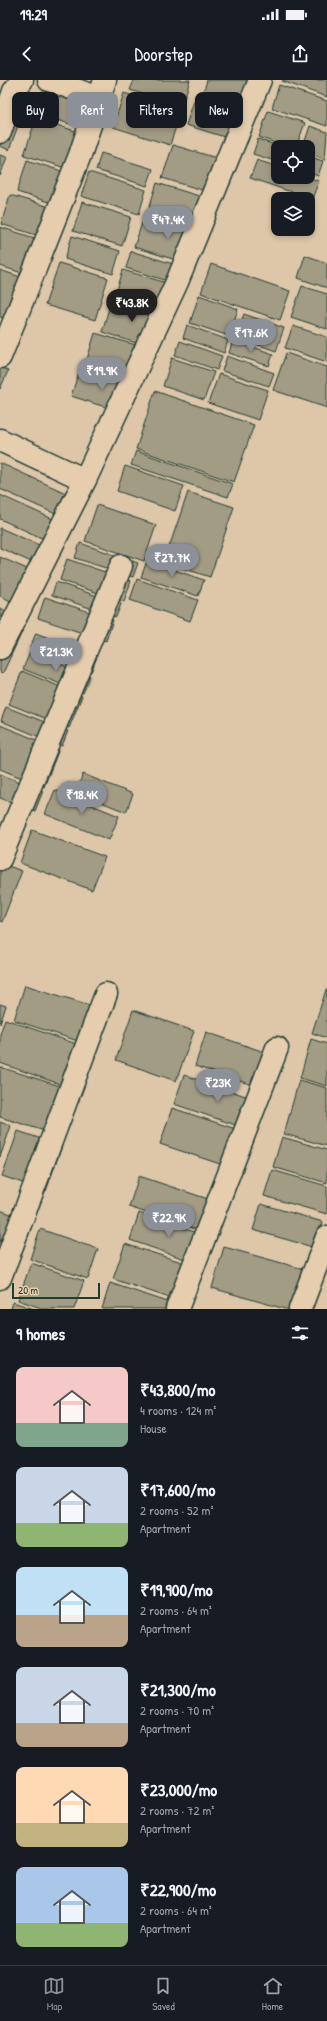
<!DOCTYPE html>
<html lang="en">
<head>
<meta charset="utf-8">
<style>
  body { margin:0; font-family:"Patrick Hand",sans-serif; background:#242831; color:#f1f3f6; height:100vh; display:flex; flex-direction:column; font-size:15px; white-space:nowrap }
  * { box-sizing:border-box; margin:0 }
  p { font-size:13px; color:#9ea1a6 }
  .icon { flex:none; width:22px; height:22px; fill:none; stroke:currentColor; stroke-width:2; stroke-linecap:round; stroke-linejoin:round }
  .map { position:relative; height:1229px; overflow:hidden }
  .drawer { display:flex; flex-direction:column; background:#171b24; flex:1 }
  .drawer>* { flex:none }
  .guide { position:absolute; left:12px; top:12px; width:303px; height:36px; display:flex; gap:8px }
  .fabs { position:absolute; left:271px; top:60px; display:grid; gap:8px }
  .fabs a { display:grid; place-items:center; width:44px; height:44px; border-radius:8px; background:#171b24; box-shadow:0 2px 6px #0003; font-size:20px }
  .scale { position:absolute; left:12px; bottom:10px; width:88px; box-sizing:border-box; padding-left:4px; border:2px solid #1f3d34; border-top:0; font-size:11px; line-height:14px; white-space:nowrap; color:#1f3d34; -webkit-text-stroke:3px #e6cdae; paint-order:stroke }
  .price { position:absolute; translate:-50% -34px; padding:0 9px; border-radius:14px; background:#8c9099; color:#fff; font-size:13px; line-height:26px; filter:drop-shadow(0 1px 2px #0008) }
  .price::after { content:''; position:absolute; left:50%; top:24px; width:12px; height:9px; margin-left:-6px; background:inherit; clip-path:polygon(0 0,100% 0,50% 100%) }
  .price.active { background:#222; color:#fff }
  ul { padding:0; list-style:none }
  li { display:flex; align-items:center; gap:12px; height:100px; padding:0 16px }
  li span { display:grid; place-items:center; flex:none; width:112px; height:80px; border-radius:8px; color:#555 }
  li>.icon { margin-inline-start:auto }
  span .icon { width:48px; height:48px; fill:#fffc; stroke-width:1 }
  li b { font-size:17px }
  h2 { display:flex; justify-content:space-between; align-items:center; height:48px; padding:0 16px; font-size:17px }
  .tag { padding:0 14px; border-radius:8px; background:#171b24; box-shadow:0 2px 6px #0003; font-size:14px; line-height:36px }
  .tag.active { background:#8c9099; color:#fff }
  .status { display:flex; justify-content:space-between; align-items:center; height:28px; padding:0 20px; background:#171b24; direction:ltr }
  .status svg { height:11px; fill:currentColor }
  header { display:flex; justify-content:space-between; align-items:center; height:52px; padding:0 16px; background:#171b24; font-size:18px; font-weight:600 }
  .tab-bar { display:flex; justify-content:space-around; align-items:center; height:56px; border-top:1px solid #363941; background:#171b24; font-size:11px; color:#9ea1a6 }
  .tab-bar a { display:grid; justify-items:center; gap:2px }
  .tab-bar .active { color:#8c9099 }
  .map>svg:first-child { display:block }
</style>
</head>
<body>
<div class="status"><b>19:29</b><svg viewBox="0 0 49 12"><path d="M0 12V9h3v3zM5 12V6h3v6zM10 12V3h3v9zM15 12V0h3v12zM26 1h20v11H26zM47 4h2v5h-2z"/></svg></div>
<header><svg class="icon" aria-label="back" viewBox="0 0 24 24"><path d="M15 5l-7 7 7 7"/></svg>Doorstep<svg class="icon" aria-label="share" viewBox="0 0 24 24"><path d="M12 15V3M7 8l5-5 5 5M5 13v7h14v-7"/></svg></header>
<div class="map">
<svg width="327" height="1229" viewBox="0 0 327 1229">
  <rect width="100%" height="100%" fill="#dec7a9"/>
  <filter id="ink" filterUnits="userSpaceOnUse"><feTurbulence type="fractalNoise" baseFrequency=".025" numOctaves="2"/><feDisplacementMap in="SourceGraphic" scale="8" xChannelSelector="R" yChannelSelector="G"/><feConvolveMatrix kernelMatrix="1 2 1 2 8 2 1 2 1" color-interpolation-filters="sRGB"/></filter>
  <g filter="url(#ink)">
    <path fill="#a39c85" stroke="#1f3d34" d="M49,0L103,15L92,51L38,34Z
      M134,0H190L182,26L130,10Z
      M207,0H265L269,1L260,32L203,14Z
      M283,0H327V17L282,1Z
      M279,5L327,21V46L272,28Z
      M124,13L181,31L170,65L113,47Z
      M196,15L257,34L247,64L186,45Z
      M0,28L22,35L9,70L0,66Z
      M268,31L305,43L296,67H286L259,57Z
      M36,38L87,55L75,91L24,75Z
      M310,46L327,52L325,79L308,73V67H303Z
      M258,59L280,67H278V82L253,74Z
      M173,65L230,82L219,115L162,98Z
      M101,73L153,89L147,106L96,90Z
      M0,75L7,77L0,96Z
      M308,76L323,81L318,96L308,92Z
      M27,80L77,96L67,128L17,112Z
      M257,80L278,87V97H307L319,101L312,119L250,98Z
      M89,92L146,110L139,134L81,116Z
      M157,103L215,121L206,149L148,131Z
      M10,115L59,130L49,159L1,144Z
      M82,122L131,137L122,166L73,151Z
      M145,134L202,152L192,185L134,167Z
      M0,147L47,162L35,197L0,186Z
      M72,156L120,171L113,194L65,179Z
      M131,171L186,188L181,205L126,188Z
      M305,175L327,183V208L298,198Z
      M59,183L108,198L95,240L45,225Z
      M211,184L290,211L280,240L201,213Z
      M0,190L35,202L20,244L0,237Z
      M123,190L177,206L168,234L115,217Z
      M302,206L327,214V249L291,237Z
      M199,215L238,229L229,256L190,243Z
      M112,218L162,234L152,268L102,252Z
      M244,234L284,248L276,271L236,257Z
      M187,245L228,260L224,273L183,258Z
      M293,246L327,257V282L285,268Z
      M95,253L146,268L135,302L85,286Z
      M233,260L273,274L269,286L229,273Z
      M180,261L222,276L217,290L175,275Z
      M286,273L327,287V328L273,310Z
      M227,276L274,293L269,306L222,291Z
      M172,278L214,292L204,320L163,306Z
      M0,287L8,291L0,309Z
      M80,289L132,305L124,333L71,316Z
      M219,294L268,310L258,340L208,323Z
      M155,311L254,345L234,402L136,369Z
      M136,371L233,404L228,417L131,385Z
      M0,383L79,419L69,440L0,409Z
      M125,386L184,406L175,431L117,411Z
      M188,412L234,427L210,497L164,482Z
      M0,415L66,445L57,465L0,439Z
      M97,425L156,445L144,481L85,461Z
      M0,448L55,472L47,489L0,468Z
      M80,463L138,483L133,497L75,478Z
      M0,477L43,496L28,529L0,516Z
      M67,479L131,501L124,522L60,500Z
      M147,481L204,500L198,516L141,497Z
      M137,499L198,520L190,541L130,520Z
      M56,502L121,524L116,537L52,515Z
      M45,517L113,540L106,561L38,538Z
      M0,528L27,541L3,593L0,592Z
      M36,553L97,577L91,592L30,568Z
      M30,572L90,596L83,613L23,589Z
      M22,591L82,616L69,648L9,624Z
      M6,627L68,651L62,666L1,641Z
      M0,645L59,669L44,707L0,689Z
      M0,694L43,711L35,731L0,718Z
      M83,694L133,714L126,732L76,712Z
      M55,710L119,736L109,760L45,734Z
      M32,750L105,777L92,810L20,783Z
      M0,783L22,791L2,842L0,841Z
      M25,905L96,927L84,963L14,940Z
      M326,910H327V958L312,953Z
      M0,924L6,926L0,944Z
      M133,930L194,951L176,1001L116,980Z
      M5,939L85,967L71,1008L0,983V954Z
      M206,952L279,977L267,1010L195,986Z
      M311,959L327,964V1006L300,998Z
      M0,987L66,1008L51,1053L0,1037Z
      M184,995L263,1022L253,1051L174,1024Z
      M299,1000L327,1008V1066L284,1054Z
      M172,1028L251,1054L238,1090L160,1064Z
      M0,1042L11,1046L0,1077Z
      M18,1051L62,1066L46,1111L2,1096Z
      M282,1057L327,1070V1103L273,1087Z
      M272,1090L327,1106V1134L264,1116Z
      M139,1096L220,1123L209,1154L129,1127Z
      M261,1124L323,1142L316,1168L253,1150Z
      M0,1130L24,1139L0,1187Z
      M139,1133L208,1157L199,1184L130,1160Z
      M40,1149L98,1169L88,1199L30,1179Z
      M125,1164L197,1187L185,1223L113,1199Z
      M224,1167L307,1190L296,1229H285L212,1208Z
      M31,1183L84,1201L74,1229H44L18,1220Z
      M110,1203L180,1226L179,1229H102Z
      M13,1222L34,1229H11Z"/>
    <g fill="none" stroke-linecap="round" stroke-linejoin="round">
      <defs>
        <path id="street" d="M49,0L99,18
          M0,52L14,11L22,0
          M0,277L80,75L105,0
          M0,360L85,400
          M0,568L85,400L177,202L260,0
          M0,779L121,486
          M0,1198L106,914
          M177,1229L277,968
          M300,1229L327,1157"/>
      </defs>
      <use href="#street" stroke="#1f3d34" stroke-width="25"/>
      <use href="#street" stroke="#e6cdae" stroke-width="22"/>
    </g>
  </g>
</svg>
<div class="fabs">
<a><svg class="icon" aria-label="locate" viewBox="0 0 24 24"><circle cx="12" cy="12" r="6"/><path d="M12 2v4M12 18v4M2 12h4M18 12h4"/></svg></a>
<a><svg class="icon" aria-label="layers" viewBox="0 0 24 24"><path d="M12 4l9 5-9 5-9-5zM3 14l9 5 9-5"/></svg></a>
</div>
<div class="scale">20 m</div>
<b class="price" style="left:168px;top:160px">₹47.4K</b>
<b class="price active" style="left:132px;top:243px">₹43.8K</b>
<b class="price" style="left:251px;top:273px">₹17.6K</b>
<b class="price" style="left:102px;top:311px">₹19.9K</b>
<b class="price" style="left:172px;top:498px">₹27.7K</b>
<b class="price" style="left:56px;top:592px">₹21.3K</b>
<b class="price" style="left:82px;top:735px">₹18.4K</b>
<b class="price" style="left:218px;top:1023px">₹23K</b>
<b class="price" style="left:169px;top:1158px">₹22.9K</b>
<div class="guide">
<a class="tag">Buy</a>
<a class="tag active">Rent</a>
<a class="tag">Filters</a>
<a class="tag">New</a>
</div>
</div>
<section class="drawer">
<h2>9 homes<svg class="icon" aria-label="filters" viewBox="0 0 24 24"><path d="M4 7h16M4 17h16"/><circle cx="9" cy="7" r="2"/><circle cx="15" cy="17" r="2"/></svg></h2>
<ul>
<li><span style="background:linear-gradient(#f6c9c9 70%,#7fa58c 0)"><svg class="icon" aria-label="home" viewBox="0 0 24 24"><path d="M3 11l9-7 9 7M6 9v11h12V9"/></svg></span><div><b>₹43,800/mo</b><p>4 rooms · 124 m²</p><p>House</p></div></li>
<li><span style="background:linear-gradient(#c9d6e8 70%,#8fb573 0)"><svg class="icon" aria-label="home" viewBox="0 0 24 24"><path d="M3 11l9-7 9 7M6 9v11h12V9"/></svg></span><div><b>₹17,600/mo</b><p>2 rooms · 52 m²</p><p>Apartment</p></div></li>
<li><span style="background:linear-gradient(#bfe0f5 60%,#b9a48a 0)"><svg class="icon" aria-label="home" viewBox="0 0 24 24"><path d="M3 11l9-7 9 7M6 9v11h12V9"/></svg></span><div><b>₹19,900/mo</b><p>2 rooms · 64 m²</p><p>Apartment</p></div></li>
<li><span style="background:linear-gradient(#c9d6e8 70%,#b9a48a 0)"><svg class="icon" aria-label="home" viewBox="0 0 24 24"><path d="M3 11l9-7 9 7M6 9v11h12V9"/></svg></span><div><b>₹21,300/mo</b><p>2 rooms · 70 m²</p><p>Apartment</p></div></li>
<li><span style="background:linear-gradient(#ffd9b3 70%,#c2b280 0)"><svg class="icon" aria-label="home" viewBox="0 0 24 24"><path d="M3 11l9-7 9 7M6 9v11h12V9"/></svg></span><div><b>₹23,000/mo</b><p>2 rooms · 72 m²</p><p>Apartment</p></div></li>
<li><span style="background:linear-gradient(#a9c7e8 70%,#8fb573 0)"><svg class="icon" aria-label="home" viewBox="0 0 24 24"><path d="M3 11l9-7 9 7M6 9v11h12V9"/></svg></span><div><b>₹22,900/mo</b><p>2 rooms · 64 m²</p><p>Apartment</p></div></li>
</ul>
</section>
<nav class="tab-bar">
<a class="active"><svg class="icon" aria-label="map" viewBox="0 0 24 24"><path d="M3 6l6-2 6 2 6-2v14l-6 2-6-2-6 2zM9 4v14M15 6v14"/></svg>Map</a>
<a><svg class="icon" aria-label="saved" viewBox="0 0 24 24"><path d="M7 4h10v16l-5-4-5 4z"/></svg>Saved</a>
<a><svg class="icon" aria-label="home" viewBox="0 0 24 24"><path d="M3 11l9-7 9 7M6 9v11h12V9"/></svg>Home</a>
</nav>
</body>
</html>
